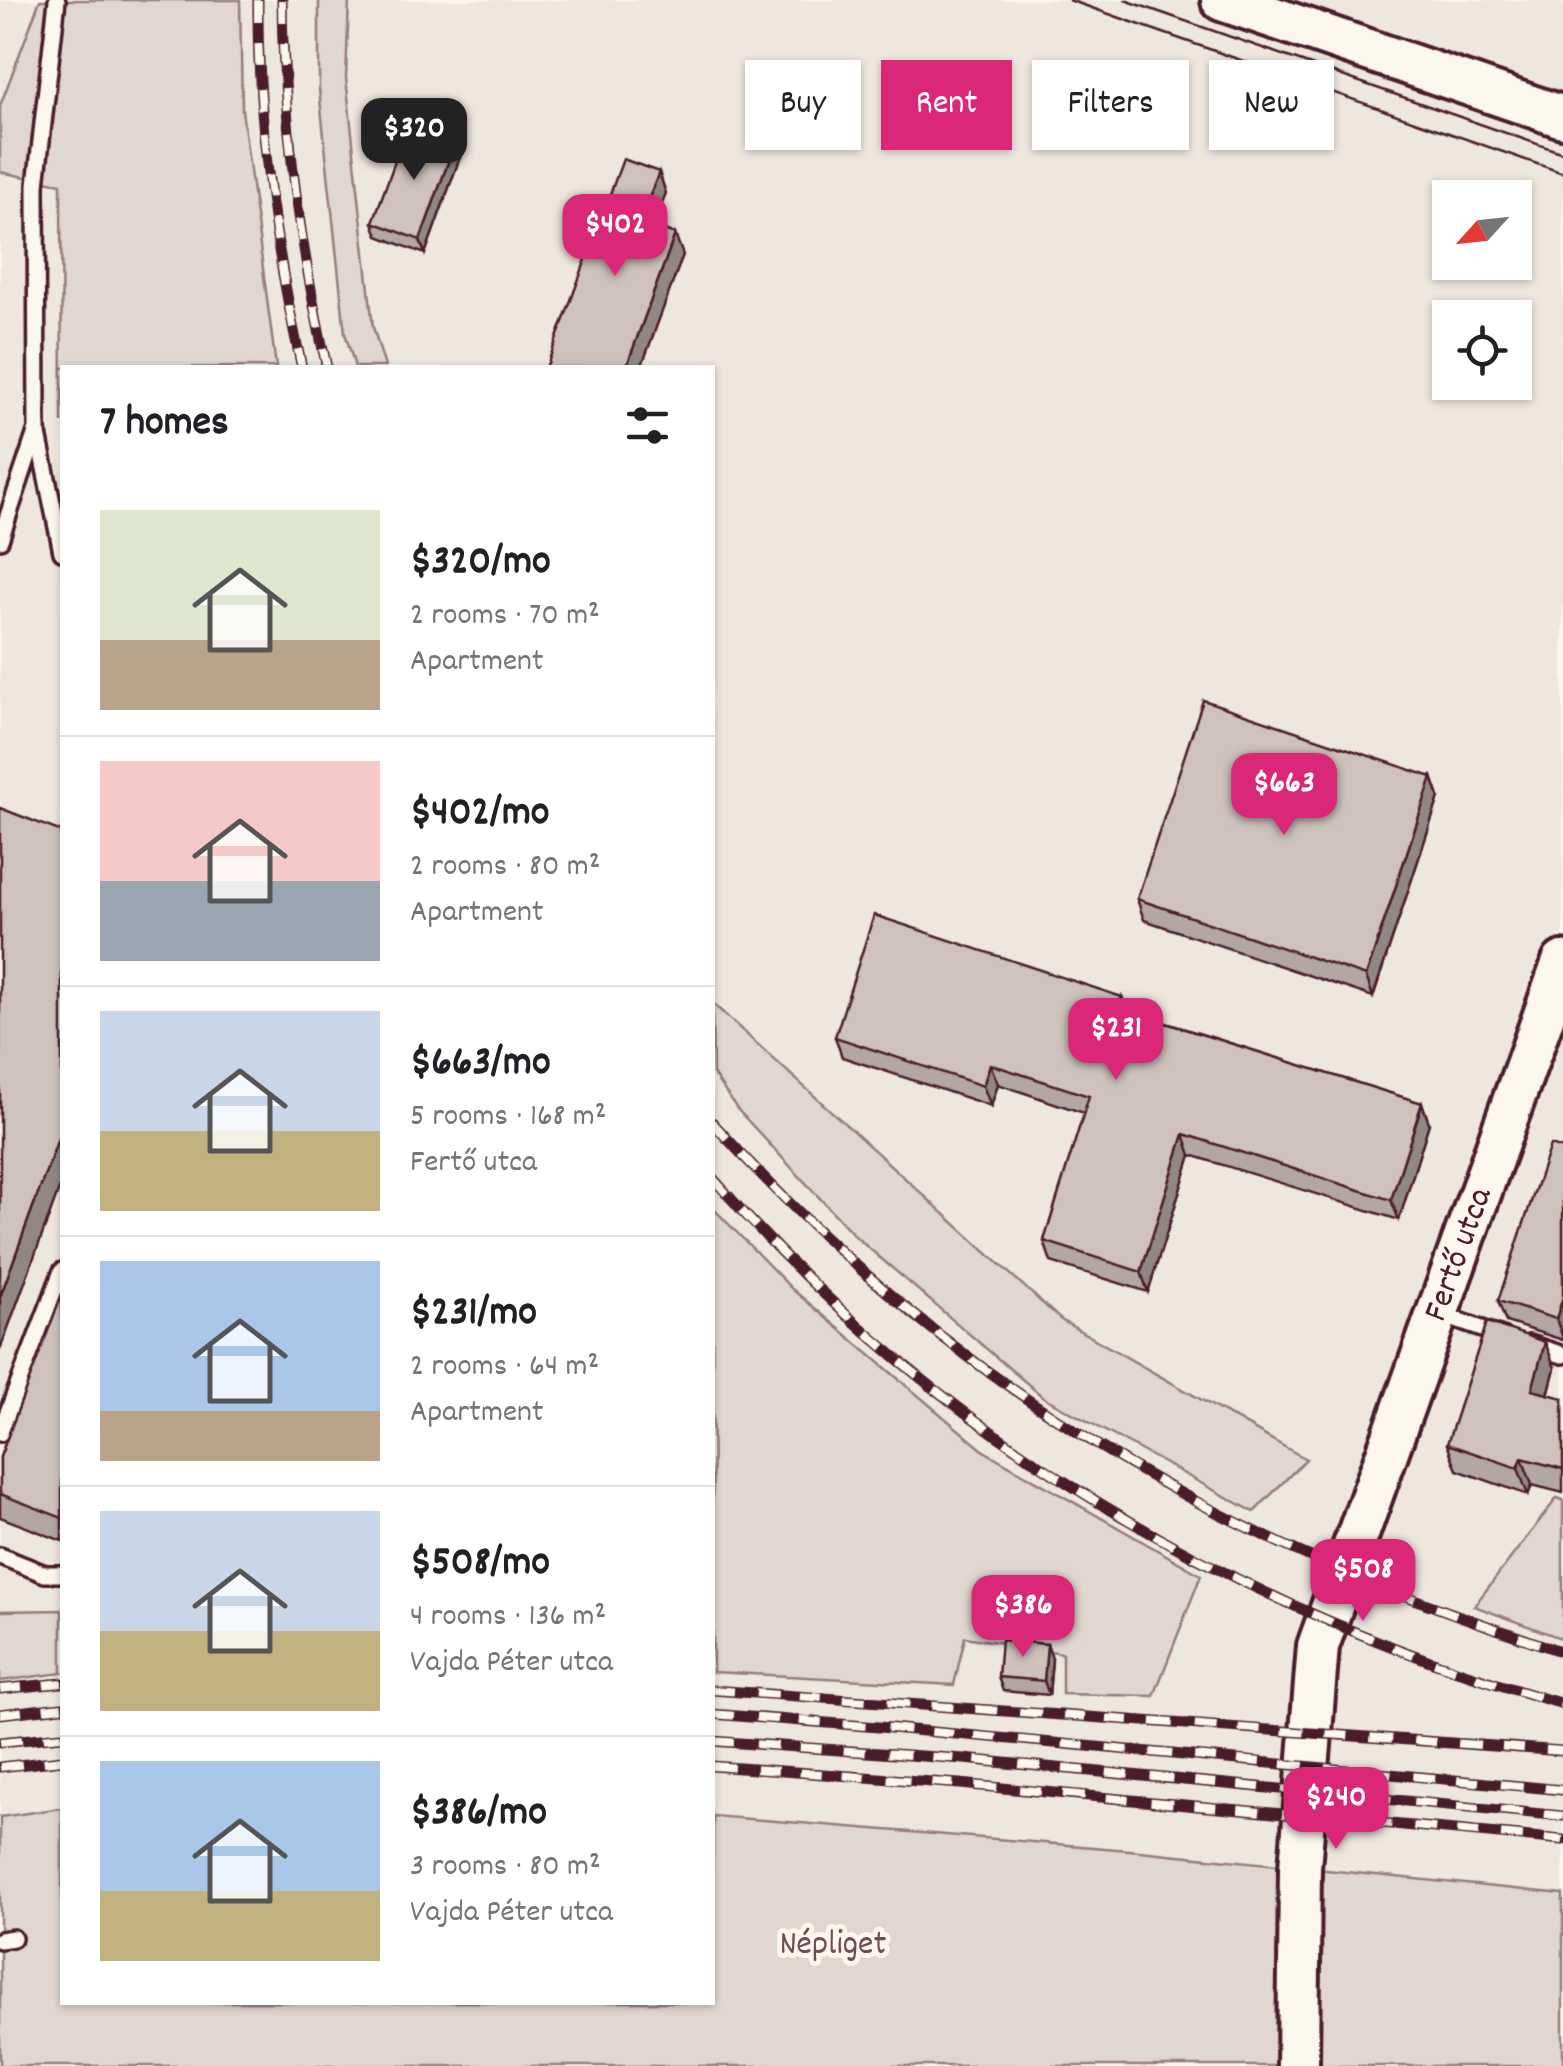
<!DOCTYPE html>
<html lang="en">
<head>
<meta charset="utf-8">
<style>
  body { margin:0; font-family:Dekko,sans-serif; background:#f2f2f2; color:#202124; height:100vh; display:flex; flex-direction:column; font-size:38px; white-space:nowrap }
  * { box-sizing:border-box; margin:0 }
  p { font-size:32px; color:#757577 }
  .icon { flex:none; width:55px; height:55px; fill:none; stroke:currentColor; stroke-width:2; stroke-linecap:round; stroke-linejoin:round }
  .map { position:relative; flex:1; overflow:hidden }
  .side { position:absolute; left:60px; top:365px; width:655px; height:1640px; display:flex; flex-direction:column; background:#fff; border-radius:0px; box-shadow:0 2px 8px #0004 }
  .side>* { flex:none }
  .top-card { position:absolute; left:745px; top:60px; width:668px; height:90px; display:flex; gap:20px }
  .needle { width:65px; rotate:243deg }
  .tools { position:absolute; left:1432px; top:180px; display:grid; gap:20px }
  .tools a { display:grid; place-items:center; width:100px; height:100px; border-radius:0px; background:#fff; box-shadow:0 2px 8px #0004; font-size:50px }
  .price { position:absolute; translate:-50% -85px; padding:0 22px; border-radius:20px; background:#db2777; color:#fff; font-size:32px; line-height:65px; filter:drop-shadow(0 2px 5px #0008) }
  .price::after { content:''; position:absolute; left:50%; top:60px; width:30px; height:22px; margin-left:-15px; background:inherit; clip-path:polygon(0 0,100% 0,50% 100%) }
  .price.on { background:#222; color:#fff }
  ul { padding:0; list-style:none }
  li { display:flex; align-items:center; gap:30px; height:250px; padding:0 40px }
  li+li { border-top:2px solid #e0e0e0 }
  li span { display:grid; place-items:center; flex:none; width:280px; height:200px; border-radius:0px; color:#555 }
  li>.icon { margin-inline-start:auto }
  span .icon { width:120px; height:120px; fill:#fffc; stroke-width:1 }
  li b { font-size:42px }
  h2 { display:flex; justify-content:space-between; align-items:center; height:120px; padding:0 40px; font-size:42px }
  .tag { padding:0 35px; border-radius:0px; background:#fff; box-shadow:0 2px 8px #0004; font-size:35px; line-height:90px }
  .tag.on { background:#db2777; color:#fff }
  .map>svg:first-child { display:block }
</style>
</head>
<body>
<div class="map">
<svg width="1563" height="2066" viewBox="0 0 1563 2066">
  <rect width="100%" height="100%" fill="#fbf7ec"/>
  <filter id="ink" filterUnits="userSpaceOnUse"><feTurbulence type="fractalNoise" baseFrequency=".01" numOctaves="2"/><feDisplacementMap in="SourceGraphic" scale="20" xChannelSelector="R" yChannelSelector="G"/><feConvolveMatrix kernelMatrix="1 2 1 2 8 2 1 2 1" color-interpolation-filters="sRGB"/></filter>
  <g filter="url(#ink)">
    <path fill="#eee7de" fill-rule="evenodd" d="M0,0H40L0,106Z
      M240,0H319V89L345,333L355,367H276L242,110Z
      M349,0H1563V1500L1557,1499L1474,1606L1563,1639V1894L1129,1850L713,1816V1672L954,1685L964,1637L1063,1653L1062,1693L1201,1575L984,1451L792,1289L713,1207V1074L737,1109L857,1238L1043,1397L1306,1459L1061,1320L713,1003L712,368L385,367L373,327L346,78ZM1450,198H1515V262H1450ZM1450,318H1515V382H1450Z
      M0,172L61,183L62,1610L0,1611Z
      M62,1673V1808L0,1817V1681Z"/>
    <path fill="#e2d7d0" stroke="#967b7e" stroke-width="2.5" d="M40,0H240L242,110L276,367L62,368V423L61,184L0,172V106Z
      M319,0H349L346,78L373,327L385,367H355L345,333L319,89Z
      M712,1003L1061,1320L1306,1459L1254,1512L1043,1397L857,1238L737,1109L713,1074Z
      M712,1207L792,1289L984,1451L1201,1575L1154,1696L1062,1694V1653L965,1637L954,1685L713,1672Z
      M1557,1498L1563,1500V1639L1474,1606Z
      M62,1610V1673L0,1681V1611Z
      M62,1808V2002H712L713,1816L1129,1850L1563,1894V2066H0V1817Z"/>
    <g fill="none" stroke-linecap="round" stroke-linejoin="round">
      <defs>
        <path id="service" d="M38,434L62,552
          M0,540L37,429L36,185L57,0
          M1439,1314L1502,1336
          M1529,1344L1563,1355
          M0,1433L62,1271
          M0,1556L45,1574H62
          M0,1940L13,1938"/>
        <path id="tertiary" d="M1222,0L1563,117
          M1298,2066L1300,1868L1318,1646L1563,962"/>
      </defs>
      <use href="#service" stroke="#4a1f2b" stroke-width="22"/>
      <use href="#tertiary" stroke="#4a1f2b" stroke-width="48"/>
      <use href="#service" stroke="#fbf7ec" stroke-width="15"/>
      <use href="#tertiary" stroke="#fbf7ec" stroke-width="40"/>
      <path stroke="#4a1f2b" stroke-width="2.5" d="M1069,0L1563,173
        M1125,0L1563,153"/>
      <defs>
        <path id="rail" d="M258,0C257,123 275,248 302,368
          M282,0C283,124 300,247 327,368
          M712,1122C871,1299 1059,1439 1273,1540C1367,1584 1466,1619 1563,1652
          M712,1177C935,1436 1237,1611 1563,1704
          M0,1689L62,1683
          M712,1690L1563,1751
          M0,1714L62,1707
          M712,1714L891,1728L1563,1790
          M712,1741L964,1759L1563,1816
          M0,1742L62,1736
          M712,1766L960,1784L1563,1840
          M0,1767L62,1760"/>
      </defs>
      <use href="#rail" stroke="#4a1f2b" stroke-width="11"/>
      <use href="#rail" stroke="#fbf7ec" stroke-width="8" stroke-dasharray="22" stroke-linecap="butt"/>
    </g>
    <path fill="#b2a7a2" stroke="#4a1f2b" stroke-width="2.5" d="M455,143L460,157L425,254L378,236L373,222Z
      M1432,777L1439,797L1373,997L1144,920L1137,899Z
      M1122,997L1128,1011L1422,1103L1429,1123L1399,1220L1191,1155L1148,1292L1051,1262L1044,1241L1084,1113L998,1084L991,1106L842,1057L835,1037Z
      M1563,1149V1340L1506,1322L1498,1301Z
      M62,1294V1541L0,1517V1457Z
      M1555,1368L1548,1395L1563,1398V1493L1532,1485L1528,1495L1457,1470L1447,1444Z
      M1047,1644L1052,1658L1049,1695L1003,1691L998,1677Z"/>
    <path fill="#918884" stroke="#4a1f2b" stroke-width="2.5" d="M455,143L460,157L425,254L420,240Z
      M659,172L666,193L648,241L640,221Z
      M675,234L683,255L641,368H626Z
      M1432,777L1439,797L1373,997L1366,976Z
      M1122,997L1130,1017L1117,1008Z
      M990,1064L998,1084L991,1106L983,1086Z
      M1422,1103L1429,1123L1399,1220L1391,1200Z
      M62,1128V1181L0,1350V1297Z
      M1184,1134L1191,1155L1148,1292L1141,1272Z
      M1563,1297V1338L1556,1319Z
      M1545,1342L1555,1368L1542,1417L1532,1390Z
      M1522,1458L1532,1485L1528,1495L1518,1468Z
      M1047,1644L1052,1658L1049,1695L1044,1681Z"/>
    <path fill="#cfc2bc" stroke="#4a1f2b" stroke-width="2.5" d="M408,125L455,143L420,240L373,222Z
      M623,159L659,172L640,221L675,234L626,368H546Z
      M1203,700L1432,777L1366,976L1137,899Z
      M0,808L62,832V1128L0,1297Z
      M874,915L1122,997L1117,1008L1422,1103L1391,1200L1184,1134L1141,1272L1044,1241L1089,1096L990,1064L983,1086L835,1037Z
      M1550,1145L1563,1149V1297L1556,1319L1498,1301Z
      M62,1294V1518L0,1494V1457Z
      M1487,1322L1545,1342L1532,1390L1563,1398V1469L1522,1458L1518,1468L1447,1444Z
      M1001,1640L1047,1644L1044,1681L998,1677Z"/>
  </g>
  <g text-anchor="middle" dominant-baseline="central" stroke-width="10" stroke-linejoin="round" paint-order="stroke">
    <g font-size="35" fill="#4a1f2b" stroke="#fbf7ec">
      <text transform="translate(1460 1255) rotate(-70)">Fertő utca</text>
    </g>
    <g font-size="35" fill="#704d54" stroke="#fbf7ec">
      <text x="833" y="1946">Népliget</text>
    </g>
  </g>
</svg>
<div class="tools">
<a><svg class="needle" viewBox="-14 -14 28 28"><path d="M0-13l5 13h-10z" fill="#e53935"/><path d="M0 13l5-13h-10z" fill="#757577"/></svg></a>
<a><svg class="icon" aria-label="locate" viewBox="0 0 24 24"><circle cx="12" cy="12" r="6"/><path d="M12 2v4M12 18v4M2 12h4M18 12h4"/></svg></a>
</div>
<b class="price on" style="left:414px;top:183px">$320</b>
<b class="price" style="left:615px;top:279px">$402</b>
<b class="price" style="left:1284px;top:838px">$663</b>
<b class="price" style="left:1116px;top:1083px">$231</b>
<b class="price" style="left:1363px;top:1624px">$508</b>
<b class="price" style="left:1023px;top:1660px">$386</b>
<b class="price" style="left:1336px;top:1852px">$240</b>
<div class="top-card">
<a class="tag">Buy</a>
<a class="tag on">Rent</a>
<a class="tag">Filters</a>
<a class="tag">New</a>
</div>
<section class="side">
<h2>7 homes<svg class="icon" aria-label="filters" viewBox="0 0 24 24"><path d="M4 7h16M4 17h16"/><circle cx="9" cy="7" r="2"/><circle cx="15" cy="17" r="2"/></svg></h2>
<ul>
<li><span style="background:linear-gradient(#dfe7d0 65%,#b9a48a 0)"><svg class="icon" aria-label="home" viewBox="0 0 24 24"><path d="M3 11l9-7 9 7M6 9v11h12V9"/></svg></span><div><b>$320/mo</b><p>2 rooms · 70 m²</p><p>Apartment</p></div></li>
<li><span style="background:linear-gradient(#f6c9c9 60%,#9aa5b1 0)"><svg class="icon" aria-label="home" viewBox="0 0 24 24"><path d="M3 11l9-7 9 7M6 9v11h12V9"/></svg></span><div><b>$402/mo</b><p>2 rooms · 80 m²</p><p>Apartment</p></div></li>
<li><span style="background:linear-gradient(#c9d6e8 60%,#c2b280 0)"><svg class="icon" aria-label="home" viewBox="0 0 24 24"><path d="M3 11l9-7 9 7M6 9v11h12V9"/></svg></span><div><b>$663/mo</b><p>5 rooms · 168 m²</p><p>Fertő utca</p></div></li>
<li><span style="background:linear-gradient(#a9c7e8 75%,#b9a48a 0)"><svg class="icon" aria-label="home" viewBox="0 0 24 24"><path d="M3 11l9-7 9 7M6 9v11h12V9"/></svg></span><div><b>$231/mo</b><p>2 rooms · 64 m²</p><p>Apartment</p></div></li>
<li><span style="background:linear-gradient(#c9d6e8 60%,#c2b280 0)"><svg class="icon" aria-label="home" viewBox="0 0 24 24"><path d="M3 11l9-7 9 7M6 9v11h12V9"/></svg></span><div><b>$508/mo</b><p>4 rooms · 136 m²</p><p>Vajda Péter utca</p></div></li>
<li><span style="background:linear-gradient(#a9c7e8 65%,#c2b280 0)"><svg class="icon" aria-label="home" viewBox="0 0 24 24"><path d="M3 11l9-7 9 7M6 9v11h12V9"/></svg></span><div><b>$386/mo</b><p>3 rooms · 80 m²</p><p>Vajda Péter utca</p></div></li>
</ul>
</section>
</div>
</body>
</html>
